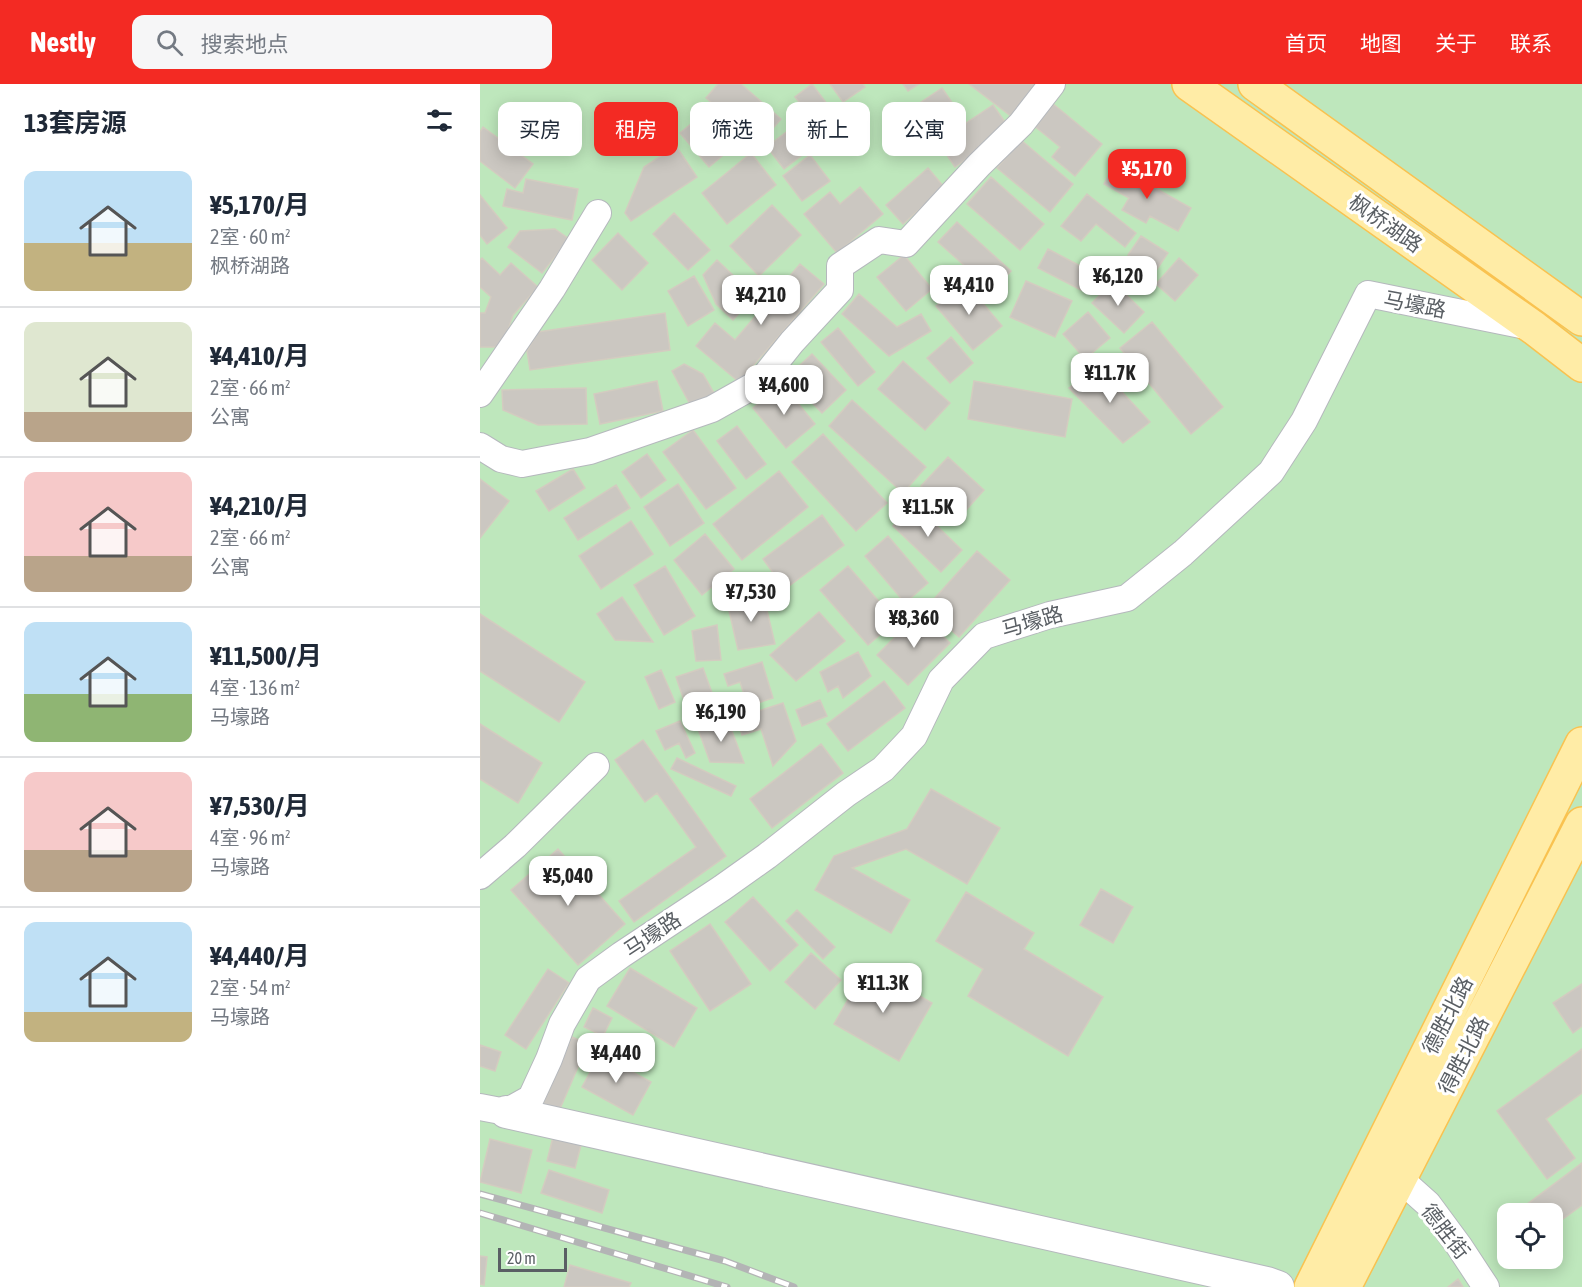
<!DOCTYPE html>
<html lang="zh">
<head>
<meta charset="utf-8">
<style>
  body { margin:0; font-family:"Asap Condensed","Noto Sans SC",sans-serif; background:#f6f6f7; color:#1f2937; height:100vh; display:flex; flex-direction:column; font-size:22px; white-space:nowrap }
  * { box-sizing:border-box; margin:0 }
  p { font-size:20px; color:#747a83 }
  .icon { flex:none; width:33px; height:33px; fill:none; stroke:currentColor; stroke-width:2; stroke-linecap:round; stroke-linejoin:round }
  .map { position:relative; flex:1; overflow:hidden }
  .details { display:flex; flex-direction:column; background:#fff; width:480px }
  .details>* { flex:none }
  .top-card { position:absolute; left:18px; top:18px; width:570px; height:54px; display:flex; gap:12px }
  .fabs { position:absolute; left:1017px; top:1119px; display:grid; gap:12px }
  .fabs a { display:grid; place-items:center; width:66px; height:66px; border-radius:12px; background:#fff; box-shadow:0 3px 15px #0003; font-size:30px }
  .scale { position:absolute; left:18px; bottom:15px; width:69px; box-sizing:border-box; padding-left:6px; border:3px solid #5a5f64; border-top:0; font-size:16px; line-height:21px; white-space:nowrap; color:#5a5f64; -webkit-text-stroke:4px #fff; paint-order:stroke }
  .price { position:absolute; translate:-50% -51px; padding:0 14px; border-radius:12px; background:#fff; color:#222; font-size:20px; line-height:39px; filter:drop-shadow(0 2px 3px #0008) }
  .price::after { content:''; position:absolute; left:50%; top:36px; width:18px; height:14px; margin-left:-9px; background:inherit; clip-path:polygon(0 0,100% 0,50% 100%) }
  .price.selected { background:#f32a23; color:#fff }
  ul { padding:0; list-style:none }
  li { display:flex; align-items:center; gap:18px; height:150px; padding:0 24px }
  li+li { border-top:2px solid #e0e1e3 }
  li span { display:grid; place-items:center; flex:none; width:168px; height:120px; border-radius:12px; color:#555 }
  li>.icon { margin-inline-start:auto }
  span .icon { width:72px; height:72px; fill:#fffc; stroke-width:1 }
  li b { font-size:26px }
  h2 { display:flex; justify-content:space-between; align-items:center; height:72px; padding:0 24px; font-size:26px }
  .pill { padding:0 21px; border-radius:12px; background:#fff; box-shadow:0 3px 15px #0003; font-size:21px; line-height:54px }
  .pill.selected { background:#f32a23; color:#fff }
  header { display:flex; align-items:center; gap:36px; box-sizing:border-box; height:84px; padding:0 30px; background:#f32a23; color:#fff }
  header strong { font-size:28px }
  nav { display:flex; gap:33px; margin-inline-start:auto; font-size:21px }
  .search { width:420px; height:54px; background:#f6f6f7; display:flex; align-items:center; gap:15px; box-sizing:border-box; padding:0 21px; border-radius:12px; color:#747a83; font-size:22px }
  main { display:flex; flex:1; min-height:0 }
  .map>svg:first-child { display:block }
</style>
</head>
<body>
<header>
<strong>Nestly</strong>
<div class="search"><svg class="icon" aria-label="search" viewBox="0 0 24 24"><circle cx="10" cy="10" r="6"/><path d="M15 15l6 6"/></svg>搜索地点</div>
<nav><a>首页</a><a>地图</a><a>关于</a><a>联系</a></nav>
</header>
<main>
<section class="details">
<h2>13套房源<svg class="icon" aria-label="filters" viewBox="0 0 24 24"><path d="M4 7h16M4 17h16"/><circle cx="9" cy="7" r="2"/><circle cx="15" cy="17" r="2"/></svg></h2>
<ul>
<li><span style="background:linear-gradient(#bfe0f5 60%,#c2b280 0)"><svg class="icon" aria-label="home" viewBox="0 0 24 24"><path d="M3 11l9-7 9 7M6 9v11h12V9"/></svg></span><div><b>¥5,170/月</b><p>2室 · 60 m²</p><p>枫桥湖路</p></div></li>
<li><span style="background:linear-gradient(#dfe7d0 75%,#b9a48a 0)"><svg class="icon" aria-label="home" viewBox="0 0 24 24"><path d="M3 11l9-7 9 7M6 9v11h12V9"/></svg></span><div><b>¥4,410/月</b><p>2室 · 66 m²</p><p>公寓</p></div></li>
<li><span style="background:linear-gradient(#f6c9c9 70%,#b9a48a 0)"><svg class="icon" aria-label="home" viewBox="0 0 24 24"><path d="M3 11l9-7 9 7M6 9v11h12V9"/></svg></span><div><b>¥4,210/月</b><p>2室 · 66 m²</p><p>公寓</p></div></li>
<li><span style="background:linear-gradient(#bfe0f5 60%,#8fb573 0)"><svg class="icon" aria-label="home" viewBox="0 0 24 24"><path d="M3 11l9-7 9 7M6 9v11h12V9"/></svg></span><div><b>¥11,500/月</b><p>4室 · 136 m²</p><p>马壕路</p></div></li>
<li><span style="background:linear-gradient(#f6c9c9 65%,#b9a48a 0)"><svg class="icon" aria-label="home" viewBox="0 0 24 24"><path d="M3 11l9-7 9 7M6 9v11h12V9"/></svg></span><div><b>¥7,530/月</b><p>4室 · 96 m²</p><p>马壕路</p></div></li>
<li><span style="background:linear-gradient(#bfe0f5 75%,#c2b280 0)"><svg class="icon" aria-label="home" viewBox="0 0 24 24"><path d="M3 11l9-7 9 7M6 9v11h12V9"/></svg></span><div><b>¥4,440/月</b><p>2室 · 54 m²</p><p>马壕路</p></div></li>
</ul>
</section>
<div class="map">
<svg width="1102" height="1203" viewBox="0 0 1102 1203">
  <rect width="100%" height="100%" fill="#eeebe2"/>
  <path fill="#bee7bc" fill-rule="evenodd" d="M0,0H1102V1203H0ZM1028,1130H1072V1174H1028Z"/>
  <path fill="#cbc7c1" stroke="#d3ccc0" stroke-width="1.5" d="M238,0H261L301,35L279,60L226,14Z
    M332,0L350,24L359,23L378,49L361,61L338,32L333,36L315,13Z
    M350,0H383L385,3L363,18Z
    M423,0H439L428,7Z
    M489,0H558L532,33Z
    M462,4L486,39L513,21L530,45L475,83L434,23Z
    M572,19L622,60L595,92L572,73L580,63L553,41Z
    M224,29L253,63L229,83L200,49Z
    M318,39L335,61L304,85L287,63Z
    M3,43L53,80L35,104L0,77V48Z
    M541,56L593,100L570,128L517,84Z
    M196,62L217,93L151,137L145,129L164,83Z
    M271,69L296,101L247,140L222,109Z
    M330,71L350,97L322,117L303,92Z
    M634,81L711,124L698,147L670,132L666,139L642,126L649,114L624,100Z
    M448,84L464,103L423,140L406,121Z
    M511,93L564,140L540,166L487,120Z
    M46,95L98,105L92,136L23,122L27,105L43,109Z
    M380,103L403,130L357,169L324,130L350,108L360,120Z
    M607,110L656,149L645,163L616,140L601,157L581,142Z
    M0,111L27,144L7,160L0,151Z
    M292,121L321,151L279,192L250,162Z
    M194,129L230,166L208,186L173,150Z
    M477,138L531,187L513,207L458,158Z
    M75,145L89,155L62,189L28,163L40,147Z
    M138,149L168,179L142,206L112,176Z
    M661,152L688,169L675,188L648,171Z
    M568,165L610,187L601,206L558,184Z
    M424,171L452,205L426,227L397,193Z
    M2,174L20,191L31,179L58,203L33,231L22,263H0V229H5L11,213L0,203V176Z
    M699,174L718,191L695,217L676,200Z
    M237,176L275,212L253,236L236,220L223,191Z
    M320,180L344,200L259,298L216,262L235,239L255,256Z
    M214,192L234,226L208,242L188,207Z
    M546,197L592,217L575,253L530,233Z
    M485,198L522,242L493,266L456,222Z
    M633,198L664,228L644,249L612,219Z
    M379,210L417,243L441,230L451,247L409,272L362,230Z
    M608,228L630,254L605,275L583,250Z
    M185,229L190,266L50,286L47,267L58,248Z
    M672,238L743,323L711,350L640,264Z
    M358,244L395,288L378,302L341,258Z
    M471,253L493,279L470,299L447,274Z
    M332,270L366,306L342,329L307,293Z
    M423,277L470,319L445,346L398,305Z
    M204,280L223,290L234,309L211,322L192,287Z
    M617,281L670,338L643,359L589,304Z
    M177,297L183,327L120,340L114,310Z
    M494,297L592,315L585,353L488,335Z
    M302,300L335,340L306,364L273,324Z
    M106,304L107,340L58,341L23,326L22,306Z
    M372,316L446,383L423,409L349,342Z
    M257,342L286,380L266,395L237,357Z
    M213,346L256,404L226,425L183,368Z
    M343,350L407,419L376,447L312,378Z
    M167,370L186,396L161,414L142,388Z
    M468,373L504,406L478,435L441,402Z
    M93,385L105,404L69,427L56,407Z
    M299,387L328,423L262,476L233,440Z
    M0,395L29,417L0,454Z
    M198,400L224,439L190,462L164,423Z
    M136,401L150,424L98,456L84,434Z
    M434,420L482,466L461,488L413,442Z
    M342,431L364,461L305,505L283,475Z
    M151,437L173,470L121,505L99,472Z
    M225,450L254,485L222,511L194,476Z
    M408,452L448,499L425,519L385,472Z
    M497,467L530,496L479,553L446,524Z
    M185,482L215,532L184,551L154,501Z
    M368,482L416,537L388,561L340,506Z
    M283,510L295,560L258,566L247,518Z
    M142,513L173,558L135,556L117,530Z
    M339,528L365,557L316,597L290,571Z
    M439,529L470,559L428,601L397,571Z
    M0,530L105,598L79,638L0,587Z
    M237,541L241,576L216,577L212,547Z
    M378,568L391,592L363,614L358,602L348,608L340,588Z
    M282,578L293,614L268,622L260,598L248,602L244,590Z
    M223,584L239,628L211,637L196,593Z
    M181,586L195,618L179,625L165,593Z
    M404,597L425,624L368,667L347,640Z
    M340,616L347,632L322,642L316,626Z
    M303,619L316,657L293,682L281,645L262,651L257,634Z
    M247,634L264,679L230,678L218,645Z
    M200,637L215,669L206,674L199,659L185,666L176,647Z
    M0,640L62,679L38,719L0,695Z
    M163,656L246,772L154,838L139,817L216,763L177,709L165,718L135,676Z
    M341,660L363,689L292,744L270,715Z
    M197,674L256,702L251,712L191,685Z
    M451,705L520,744L487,800L426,765L372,784L430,816L411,849L335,806L354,772L427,745Z
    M78,765L145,840L98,881L31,806Z
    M621,805L653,823L633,859L600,841Z
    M486,808L554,849L544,865L623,913L588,972L488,912L503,885L456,857Z
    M273,813L318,861L290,887L245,838Z
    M317,826L355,863L343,875L306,837Z
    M230,840L271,900L230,927L190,867Z
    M331,869L361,896L335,925L305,898Z
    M387,882L452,919L419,977L354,940Z
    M150,884L217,924L194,963L127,922Z
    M68,885L89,899L46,965L25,951Z
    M1102,900V942L1093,949L1073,919Z
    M113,924L132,934L123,952L104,943Z
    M92,953L108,960L73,1041L57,1034Z
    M0,961L21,968L15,987L0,982Z
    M1102,965V1009L1066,1035L1095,1074L1067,1095L1017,1027Z
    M120,970L171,998L153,1031L102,1003Z
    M73,1053L101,1061L95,1084L67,1077Z
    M10,1055L52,1066L41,1109L0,1098Z
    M1102,1079V1121L1072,1143V1130H1034Z
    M69,1086L129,1106L122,1129L61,1109Z
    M1028,1134V1155L1018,1141Z
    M0,1172L7,1173L4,1201L0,1200Z
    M90,1181L151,1199L149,1203H84Z
    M978,1195L983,1203H968Z"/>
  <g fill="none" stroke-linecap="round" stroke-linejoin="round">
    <defs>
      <path id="minor" d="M0,310L72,205L118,129
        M0,362L21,375L42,380L110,367L232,325L280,298L312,258L360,206V182L399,156L426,160L499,81L541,40L572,0
        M0,792L35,762L116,682
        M0,1023L26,1028L51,1014L69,975L82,940L108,895L141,871L242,804L287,772L366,710L403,685L434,652L461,596L504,552L570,531L647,514L703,469L791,388L824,337L888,210L1046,242
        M920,1095L948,1120L979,1162L1006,1203"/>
      <path id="tertiary" d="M26,1028L787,1199L798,1203"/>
      <path id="primary" d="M709,0L1054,244L1102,281
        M775,0L1102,235
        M831,1203L1102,660
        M864,1203L1102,740"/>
    </defs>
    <use href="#minor" stroke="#b5b8bd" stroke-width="28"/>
    <use href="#tertiary" stroke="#b5b8bd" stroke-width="34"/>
    <use href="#primary" stroke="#f9c250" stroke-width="36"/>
    <use href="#minor" stroke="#fff" stroke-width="26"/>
    <use href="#tertiary" stroke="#fff" stroke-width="32"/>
    <use href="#primary" stroke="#ffeca6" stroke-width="33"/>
    <defs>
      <path id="rail" d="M0,1110L245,1177L314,1203
        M0,1129L247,1203"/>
    </defs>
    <use href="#rail" stroke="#b3b4b5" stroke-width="7"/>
    <use href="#rail" stroke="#fff" stroke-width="4.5" stroke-dasharray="14" stroke-linecap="butt"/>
  </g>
  <g text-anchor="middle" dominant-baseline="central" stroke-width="6" stroke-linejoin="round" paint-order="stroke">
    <g font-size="21" fill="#5a5f64" stroke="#fff">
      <text transform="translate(906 139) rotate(35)">枫桥湖路</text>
      <text transform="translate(935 220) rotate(11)">马壕路</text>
      <text transform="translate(552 537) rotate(-16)">马壕路</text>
      <text transform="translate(172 850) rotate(-34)">马壕路</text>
      <text transform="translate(967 931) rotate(-63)">德胜北路</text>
      <text transform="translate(983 971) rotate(-63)">得胜北路</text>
      <text transform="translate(966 1147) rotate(52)">德胜街</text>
    </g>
  </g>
</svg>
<div class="fabs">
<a><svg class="icon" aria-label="locate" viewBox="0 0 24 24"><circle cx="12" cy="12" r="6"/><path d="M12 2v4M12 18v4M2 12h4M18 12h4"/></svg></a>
</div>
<div class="scale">20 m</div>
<b class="price selected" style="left:667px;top:116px">¥5,170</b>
<b class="price" style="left:638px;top:223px">¥6,120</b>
<b class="price" style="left:489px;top:232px">¥4,410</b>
<b class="price" style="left:281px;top:242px">¥4,210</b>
<b class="price" style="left:630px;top:320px">¥11.7K</b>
<b class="price" style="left:304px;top:332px">¥4,600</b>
<b class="price" style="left:448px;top:454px">¥11.5K</b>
<b class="price" style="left:271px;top:539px">¥7,530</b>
<b class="price" style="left:434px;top:565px">¥8,360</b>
<b class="price" style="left:241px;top:659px">¥6,190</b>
<b class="price" style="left:88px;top:823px">¥5,040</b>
<b class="price" style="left:403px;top:930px">¥11.3K</b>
<b class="price" style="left:136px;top:1000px">¥4,440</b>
<div class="top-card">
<a class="pill">买房</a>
<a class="pill selected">租房</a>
<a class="pill">筛选</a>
<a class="pill">新上</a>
<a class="pill">公寓</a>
</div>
</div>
</main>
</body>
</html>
